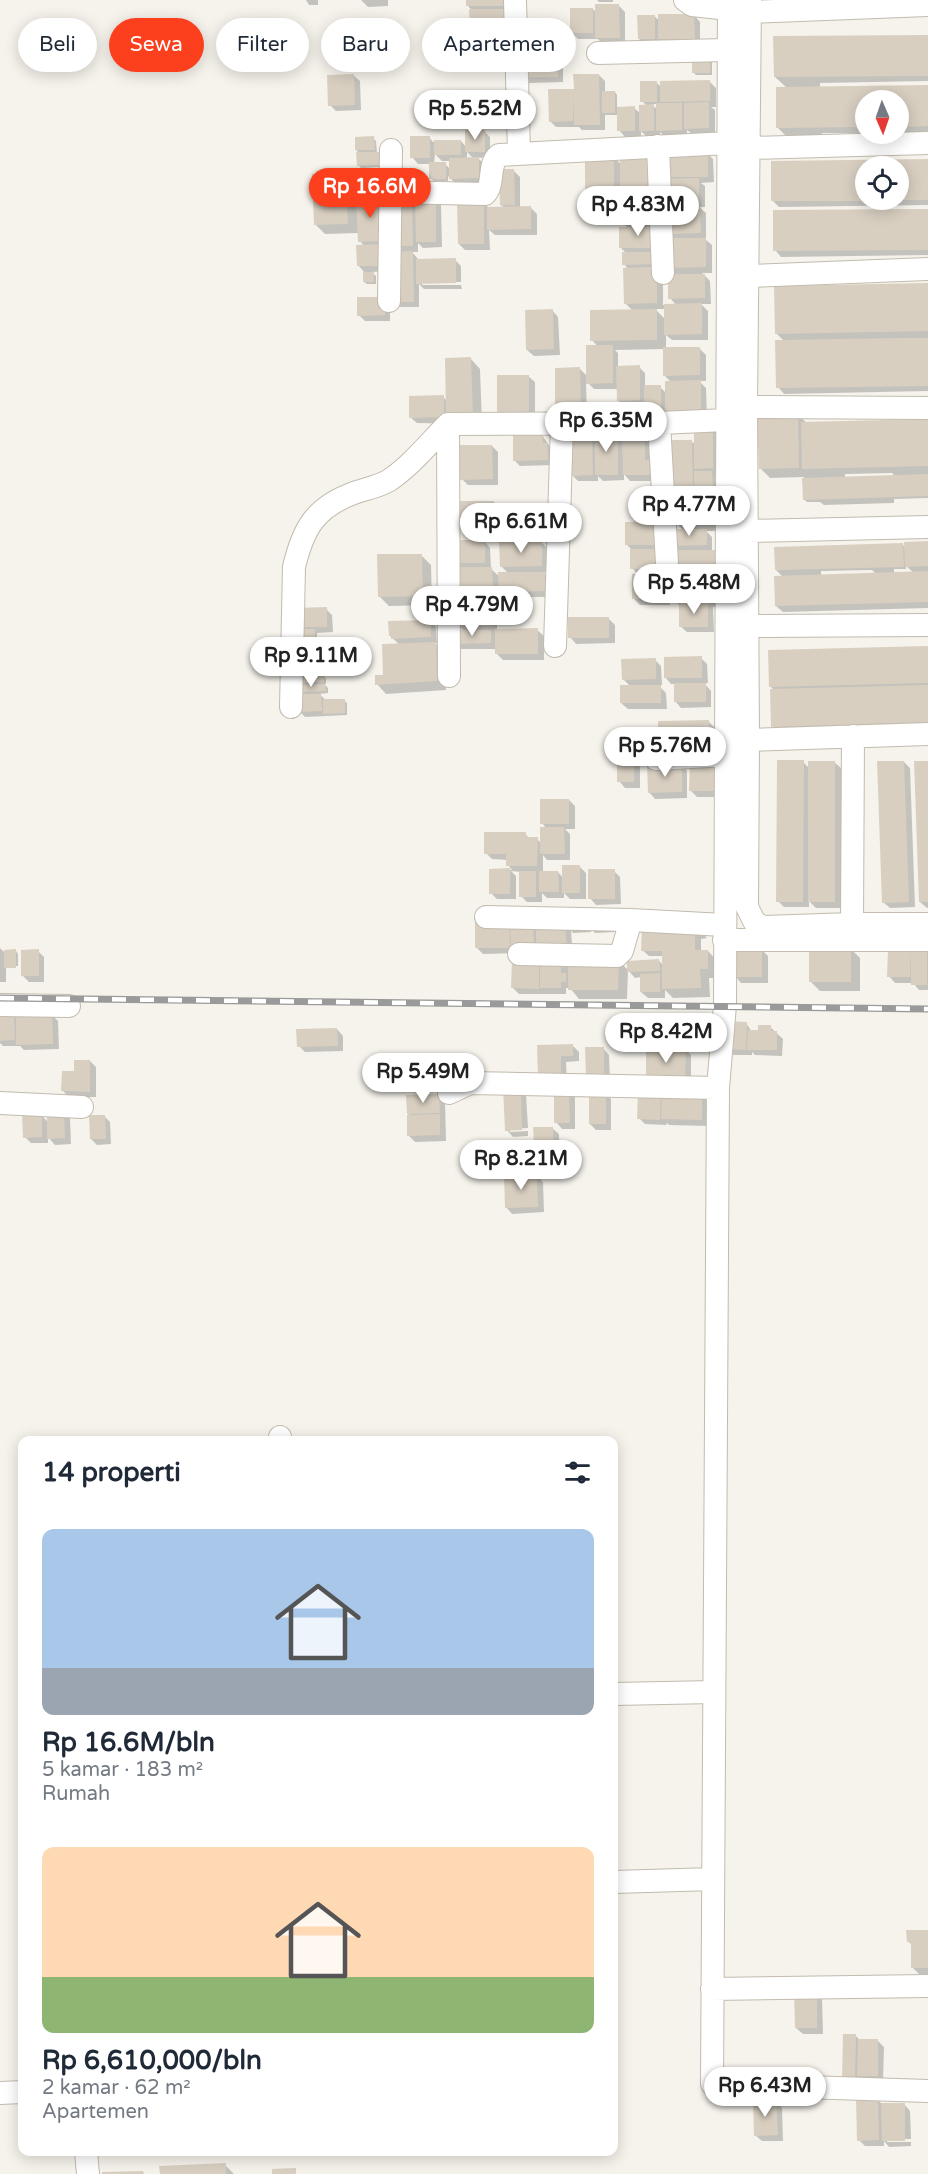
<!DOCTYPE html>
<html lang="id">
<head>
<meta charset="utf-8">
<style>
  body { margin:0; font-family:"Varela Round",sans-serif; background:#f6f6f7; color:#1f2937; height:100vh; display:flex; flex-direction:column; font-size:22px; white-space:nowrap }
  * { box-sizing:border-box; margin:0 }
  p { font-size:20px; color:#747a83 }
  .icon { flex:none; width:33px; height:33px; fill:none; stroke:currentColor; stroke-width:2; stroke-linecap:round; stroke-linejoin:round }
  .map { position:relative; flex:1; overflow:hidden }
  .side { position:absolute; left:18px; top:1436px; width:600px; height:720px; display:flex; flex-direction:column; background:#fff; border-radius:12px; box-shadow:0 3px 15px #0003 }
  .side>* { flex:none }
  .guide { position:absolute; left:18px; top:18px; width:600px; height:54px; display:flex; gap:12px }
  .needle { width:39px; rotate:178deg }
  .buttons { position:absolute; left:855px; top:90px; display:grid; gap:12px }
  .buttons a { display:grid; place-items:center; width:54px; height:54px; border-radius:50%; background:#fff; box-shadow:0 3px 15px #0003; font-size:30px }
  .price { position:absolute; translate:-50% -51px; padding:0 14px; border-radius:21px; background:#fff; color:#222; font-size:20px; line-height:39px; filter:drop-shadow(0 2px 3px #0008) }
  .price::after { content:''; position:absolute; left:50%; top:36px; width:18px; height:14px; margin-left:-9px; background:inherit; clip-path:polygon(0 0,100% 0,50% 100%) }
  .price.on { background:#fc3f1d; color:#fff }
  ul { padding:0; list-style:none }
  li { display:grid; align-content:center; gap:12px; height:318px; padding:0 24px }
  li span { display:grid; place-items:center; height:186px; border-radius:12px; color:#555 }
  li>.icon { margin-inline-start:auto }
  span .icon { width:108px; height:108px; fill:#fffc; stroke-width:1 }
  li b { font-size:26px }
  h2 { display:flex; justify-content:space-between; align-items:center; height:72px; padding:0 24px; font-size:26px }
  .chip { padding:0 21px; border-radius:27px; background:#fff; box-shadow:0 3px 15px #0003; font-size:21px; line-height:54px }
  .chip.on { background:#fc3f1d; color:#fff }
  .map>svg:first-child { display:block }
</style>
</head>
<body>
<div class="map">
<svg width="928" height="2174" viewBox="0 0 928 2174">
  <rect width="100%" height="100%" fill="#f6f3ec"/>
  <path fill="#0003" fill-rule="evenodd" d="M306,0H318V5H309Z
    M361,0H388V6L368,7Z
    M468,0H516L515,31H477L471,25L473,11L468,6Z
    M597,0H613V2H599Z
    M619,6L625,12V44H603L598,39H578L572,33L593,9L597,14Z
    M694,15L700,22V45H666L661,40V45H645L639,39L654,16L660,21Z
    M928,36V81L820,83V88L928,87V132H898V100H866V133H822V136L787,137L777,127L787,88L775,77Z
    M557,58L563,65V82L529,83L523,77Z
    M709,59L712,62V75H696L694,73Z
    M353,75L360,81L361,110L336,111L330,105Z
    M599,75L605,81V92H615L617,95V108H634L640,113L647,106L642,101L656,82L661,87L710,82L716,88V107H711L715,110V134H692L687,130V136H664L660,132V136H646L641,131V137H625L619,130V115H605V130H582L579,127H556L550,121L575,90ZM651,104H658V110Z
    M484,131L490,137V157L478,158L485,165V184H456L448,176V181H434L431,179V164H418L412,157L429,137L433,142L461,141L466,147ZM467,152L474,159H467ZM435,154L442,161H450V169L445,164H434Z
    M373,138L376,141L377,153L381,156V167L361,168L358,165L360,154L356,150Z
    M707,153L713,159L714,182L701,183L705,186V207H699L706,213V240L712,245V273H702L710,281L711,304H701L708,311V340H672L666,335V349H700L706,355V381H699L706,388L707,420H673L646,406H624L618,400V389H594L586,381L587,419L563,420L580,369L588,377L598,347L592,340L633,311L625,303L628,269L624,264L627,254L621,248L628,228L623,223L627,199L620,192V198H593L587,192L613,157L621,164L650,156L663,275V305H676L670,298L676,275L668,267L665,177ZM655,309H666V320ZM664,349V375L671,382L666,393L660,387H645V373L639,367H618V353L615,350Z
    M928,161V205L779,207L773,201L772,162ZM866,166H898V200H866Z
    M380,171L383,186L361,187L359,184Z
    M514,171L520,177V208H531L537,214V235H495L489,230L490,250H465L459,244L483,202L490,209L505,208L501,205Z
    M346,174L355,184L356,198H380L387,271L372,272L376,276V284H367L364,282V272L358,265L364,246L360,241L359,233L325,234L316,225Z
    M435,198L441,205L442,247L423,248L418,243V252H412L419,260H455L461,266V282H422V285H461L462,289H424L419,284V307H400L393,301L394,246L412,202L417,207Z
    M928,210V255L781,257L775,250Z
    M928,285V391L784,394L778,387L784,341L776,333Z
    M390,305V321H365L359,315Z
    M552,310L558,317L560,355L534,356L527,350Z
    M471,359L480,369L482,424L417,423L410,417L443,397L447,401Z
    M528,376L535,382V418L504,419Z
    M797,414L807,423L928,420V498L894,499V503L824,505L820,502H807L804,499V477L770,478L760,468ZM892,473L895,476L845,478V474Z
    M712,428L718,435L719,474H715V490H698V496H678L671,490L691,441L696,445Z
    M617,432L624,439L644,436L650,442L659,481H630L624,474V480L603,481L598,476V481H578L572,475L592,436L597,440Z
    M542,435L553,451V465L520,466L514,460Z
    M492,446L498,452V485H468L462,479Z
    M494,502L500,508V531L467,532L460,525Z
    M715,506L722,531H706L712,537V551L724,608L713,607L714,632H687L680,626V606L674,600L681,585L675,579L681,552L674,545L684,531L678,525Z
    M659,524L668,556V574H663L669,581L670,605H640L634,599L639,575L632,568L631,549L627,545Z
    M484,541L490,548L491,569L500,577L509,574L501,566L541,542L547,548L548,572H543L551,579V597H506L498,589V597H462L456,591L455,563Z
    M928,542V608L783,612L776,606L783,577L776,570L903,545L906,548ZM906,566L914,573L894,574V569H906ZM872,570L876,574L821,576V571Z
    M421,555L431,565L432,605L389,606L379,596Z
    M491,606L497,612V630H537L544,636V660H503L497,654V649H461L455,643L464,631L458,626Z
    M326,609L332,615L333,632L317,633V645L298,646L296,627Z
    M608,618L615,625V643L576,644L570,637Z
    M430,621L436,627L437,643H435L445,653L446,690L386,694L377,684L384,676L400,645L390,636Z
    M928,647V728L779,732L773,726L775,691L771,687Z
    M305,653L308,655V677L324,676L326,679V684H324L328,688V693L319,694L326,700H344L347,703V715L305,717L299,711V691L304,686L301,682Z
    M701,658L707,664L708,683H704L711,691V707L681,708L675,701V684H671L665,677Z
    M655,660L661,666L662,685H658L666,693L667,709H628L621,703L631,687L623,679Z
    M708,721L714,727L715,740L706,741V751L666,752L660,746Z
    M634,757L640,764V788H625L619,781Z
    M803,762L809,768L834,762L841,768V908H816L809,901V907H784L778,901Z
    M904,762L910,768L915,907L890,908L883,902Z
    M928,762V908H927L920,902Z
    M681,764L687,771V798L655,799L649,792Z
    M724,768V797H697L691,791Z
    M569,800L575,806V829H565L570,834V860H547L543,855V873L558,872L564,879L579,866L586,873V899H570L564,893V898H547L542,893V902H527L521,896V872L511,871L516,876V899H497L491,893V870H512L508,865V860L492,859L486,853L525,834L530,839H537L541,843L546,828L542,823Z
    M614,871L620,877L621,904L596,905L590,898Z
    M476,922L565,925L571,931L572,923L614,925V932L595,933L591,928V932L573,933L571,930L573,959L618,960L629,971L659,961L663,965V956H649L642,950L700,930L707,938L701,939V952L708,951L717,961V978H709L710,997L673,998L665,990V998H648L641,992V977L635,978L628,970L627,999H579L570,988H566V994H519L513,988L517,953L483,954L477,948Z
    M0,948L6,954L16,951L18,954V966H6V982H0Z
    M850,948L860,958V991H820L810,981Z
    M762,950L768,956V983H741L735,976Z
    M889,950H928V990H919L913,983H895L889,976Z
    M38,951L44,957V982H29L23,976Z
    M0,1015H14L17,1019L52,1015L58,1021L59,1049L24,1050L20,1046H3L0,1043Z
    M665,1016L671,1022L670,1049H679L675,1045L693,1019L703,1031L705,1051H687L691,1055V1087L647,1044Z
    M746,1023L752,1032L770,1027L783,1039L782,1056L755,1055L752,1052V1055H733L727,1048Z
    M337,1029L343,1036V1051L305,1052L299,1046Z
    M539,1046H573L579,1052V1061L566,1062L567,1083Z
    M603,1048L609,1055L610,1082H594Z
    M90,1061L96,1067V1097H69L63,1091L75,1073Z
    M505,1088L526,1094L528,1128L510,1129V1132L528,1131V1136L513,1137L507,1130Z
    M569,1091L575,1097V1129H562L556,1122Z
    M605,1093L611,1099V1130H596L590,1124Z
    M639,1093L702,1094L708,1100V1126L669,1125L667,1123L666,1125L645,1124L639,1118Z
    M439,1095L445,1102L446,1141L415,1142L409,1136L408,1096Z
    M63,1111L70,1118L71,1144L55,1145L48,1137V1143H31L25,1137L41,1115L48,1122Z
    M104,1116L110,1122L111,1144L97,1145L91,1139Z
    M552,1128L559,1134L560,1169L542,1170L536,1164Z
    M537,1176L543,1182L544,1212L512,1214L506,1207Z
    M928,1931V1974H919L913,1968L912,1945L908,1941Z
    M796,1991L822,1997L823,2034H803L796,2028Z
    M856,2036L860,2040L878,2041L884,2047L883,2082L850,2084Z
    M877,2099L883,2105L904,2104L910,2111L911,2139H887V2142H911V2146L889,2147L884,2141V2146H865L859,2140Z
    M776,2101L782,2108L783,2141H762L755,2135Z
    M225,2165L234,2174H161Z"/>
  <path fill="#d8cfc1" d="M466,0H508V6H466Z
    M595,4H619L620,38H595Z
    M570,8H593V33H570Z
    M469,9H509V25H470Z
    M658,14H694L695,39H658Z
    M637,15H655V39H638Z
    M928,35V76L774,77L773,36Z
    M521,57H557L558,77H522Z
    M692,57H710V73H692Z
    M354,74L355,105L328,106L327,75Z
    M573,74H599L600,125H574V94L573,121L549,122L548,89H574Z
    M710,80V101L660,102V81Z
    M640,81H657V102H640Z
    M928,85V126L898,127V100H866V127L776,128V87Z
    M602,91H615V113H602Z
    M709,102V128L684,129V103Z
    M656,103H682V130L656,131Z
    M654,104V131H639V105Z
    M635,106V131H617V107Z
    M465,130H485V152H465Z
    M374,136L375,150H355V137Z
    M410,136H430V158H410Z
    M434,140H461V155H434Z
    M356,152H379V165L357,166Z
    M663,152H708V177H664Z
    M614,155V192H585V156Z
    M620,155H651V194H620Z
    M479,157V178L449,179V158Z
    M928,159V200H898V166H866V201H771V161Z
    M429,162H446V179H429Z
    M381,169V184L357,185V170Z
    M499,169H514L515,205H500Z
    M346,173L348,224L314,225L312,174Z
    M699,178V201H664V179Z
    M381,196L383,241L358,242L356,197Z
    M415,197H436V242H416Z
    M654,197V224H622L621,198Z
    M412,200L413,246H392L391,201Z
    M484,200V244H458L457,201Z
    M531,206V229L487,230V207Z
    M665,206H700L701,233L666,234Z
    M917,209H928V250L773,251V210Z
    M657,226V248H619V227Z
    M666,238H706V267L666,268Z
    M381,244L382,266H357L356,245Z
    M413,251L414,302H392L391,252Z
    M622,252H658V264L622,265Z
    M456,258V283L416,284V259Z
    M657,267V303L624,304L623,268Z
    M363,272H374V282H363Z
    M668,274H705V298L668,299Z
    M928,283V331L775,334L774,286Z
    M357,297H384L385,315L357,316Z
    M702,303V334L664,335V304Z
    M553,309L554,349L526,350L525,310Z
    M657,309V340L590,341V310Z
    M904,338H928V386L776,388L775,340Z
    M586,345H613V383L586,384Z
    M663,347H700V375L663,376Z
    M471,357L473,415L446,416L445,358Z
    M640,365V400L617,401L616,366Z
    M580,367L581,414H555V368Z
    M497,375H529V413H497Z
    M701,380V414L665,415V381Z
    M644,385H661V413L644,414Z
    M444,395V417L409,418V396Z
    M798,412L799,468L759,469L757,414Z
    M928,419V466L802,469L801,422Z
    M694,427H713V468L694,469Z
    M595,431H618V475H595Z
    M542,434L543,443H547L548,460L513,461V435Z
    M570,434H592L593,475L570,476Z
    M622,434H645V460H653L654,475H623Z
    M669,440H692L693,490H670Z
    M460,445H492L493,479L460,480Z
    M694,471H712L713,488H694Z
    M928,474V496L803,500L802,478Z
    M459,501H494L495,526H459Z
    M716,504V525H677L676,505Z
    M625,522H660V545H625Z
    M672,529H707V545L672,546Z
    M453,540H485V563H453Z
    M499,541H542V566L500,567Z
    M928,541V566L905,567L904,542Z
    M903,543L904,567L775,570L774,547Z
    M630,549H662V569H630Z
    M673,550H716L717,579H674Z
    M377,554H422L423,596L378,597Z
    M454,567H492L493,591L455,592Z
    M928,571V602L775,606L774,576Z
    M498,572H545V591L499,592Z
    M664,573V599H632V574Z
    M673,583L719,584L718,602L673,601Z
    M679,603H708V627H679Z
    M492,604V626H457V605Z
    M327,607V627H294V608Z
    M568,617H609V638H568Z
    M431,620V637L391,639V636H389L388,621Z
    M538,628V654H495V629Z
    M294,629H315V643H294Z
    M453,630H491V643L453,644Z
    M436,642L437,681L375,685V675H383L382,644Z
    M928,646V683L769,687L768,650Z
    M293,651H306V673H294Z
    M702,656V678H664V657Z
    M656,658V679L622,680L621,659Z
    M299,675H324V682L299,683Z
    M674,683H706V702H674Z
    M325,684L326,691L298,692L297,685Z
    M620,685H661V703H620Z
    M928,685V722L771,727L770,689Z
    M297,694H321L322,711L298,712Z
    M323,699H345V713L323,714Z
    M709,720V735H700L701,745L659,747L658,721Z
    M617,756H634V782H617Z
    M690,760L719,761L718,791H689Z
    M777,760H804L803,902H776Z
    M808,761H835V902H808Z
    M877,761H904L909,902L882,903Z
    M914,761H928V902H919Z
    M647,763H682V792L648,793Z
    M540,799H569V824H540Z
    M540,827H564L565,854H540Z
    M484,832H526V837H538L537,866H506V854H484Z
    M562,865H580V893H562Z
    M510,868V894H489V869Z
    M588,869H615V899H588Z
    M519,871H536V897H519Z
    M539,871H558L559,892H539Z
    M533,918L534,949H511L510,919Z
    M475,920H509L510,948H475Z
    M565,923L567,951H536V924Z
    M642,927L695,933V950H708V969H700L701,988L662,989V951H641Z
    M809,946L851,947V982H809Z
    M911,947H927V985H911Z
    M733,948H762V977H734Z
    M16,949V968H4V950Z
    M39,949V976H21V950Z
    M888,949H911L910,977H887Z
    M512,958H539V989L511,988Z
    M540,958H566V967H561V973H566V982H561V988H540Z
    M568,958H619L618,990H568Z
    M659,959L660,971L627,972V961Z
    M660,973V992H640V974Z
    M14,1013L15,1040L0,1041V1014Z
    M52,1013L53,1044L16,1045V1014Z
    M646,1014L665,1015V1045L645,1044Z
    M674,1018H694V1023H697V1032H700V1045H674Z
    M726,1021L747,1022L746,1050L725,1049Z
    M758,1025H771V1031H777V1050H747L748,1030H758Z
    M337,1028L338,1046L297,1047L296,1029Z
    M573,1044V1056H561V1077H538L537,1045Z
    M585,1047H604V1076L586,1077Z
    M646,1047H686L685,1081L646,1080Z
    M74,1060H90V1092L61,1091L62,1071H74Z
    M521,1086L522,1130L505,1131L503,1087Z
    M554,1090H569L570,1123H554Z
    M589,1091H606V1124H589Z
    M638,1091L661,1092L660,1120L637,1119Z
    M662,1092H702V1120L661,1119Z
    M439,1094L440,1113L407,1114L406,1095Z
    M64,1110L65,1138L47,1139V1111Z
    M42,1113V1137L23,1138L22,1114Z
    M440,1114V1135L407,1136V1115Z
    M89,1115H105L106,1139H90Z
    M533,1127H553L554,1164L535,1165Z
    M537,1174L538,1207L505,1208L504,1175Z
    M906,1930H928V1968H911V1942H907Z
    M817,1989V2028H795L794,1990Z
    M843,2034H856L855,2079H842Z
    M858,2039H878V2076H857Z
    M856,2098H878L879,2140L857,2141Z
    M776,2100L778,2135L754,2136L753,2101Z
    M881,2103H905V2141H882Z
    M226,2163V2174H160L159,2166Z
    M296,2168V2174H272V2169Z
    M143,2171L144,2174H102V2172Z"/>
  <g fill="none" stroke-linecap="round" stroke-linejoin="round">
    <defs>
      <path id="minor" d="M515,0L519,153
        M685,0L692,5L729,9
        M729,0L725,1005L718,1088L712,2084L928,2091
        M750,0L746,407L748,740L747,907L755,923L764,927L852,924H928
        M750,12L928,5
        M598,53L727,50
        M658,146L663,273
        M750,148L928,143
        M390,192L485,194C495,184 487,165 499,155L728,143
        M749,276L928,269
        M389,301L391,150
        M746,407L928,408
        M659,423L667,563
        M448,424L449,676
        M747,531L928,527
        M747,626L928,625
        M555,646L562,424
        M291,707L294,567C303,529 315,507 354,493C365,489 377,487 388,481C411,466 429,443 448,424L659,423L727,420
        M748,740L928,734
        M656,759L727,755
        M486,917L631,920L724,925
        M852,924L853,736
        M724,940H928
        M519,954L617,956L622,951L631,920
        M0,1005L69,1006
        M449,1093L470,1083L718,1088
        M0,1103L82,1107
        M280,1437V1440
        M614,1694L714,1692
        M614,1882L713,1879
        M712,1989L928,1986
        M0,2093L22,2092
        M86,2151L88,2174"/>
    </defs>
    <use href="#minor" stroke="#c2bbae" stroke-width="24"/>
    <use href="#minor" stroke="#fff" stroke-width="22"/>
    <defs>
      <path id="rail" d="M0,998L928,1009"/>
    </defs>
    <use href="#rail" stroke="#9a9a9a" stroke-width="7"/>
    <use href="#rail" stroke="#fff" stroke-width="4.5" stroke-dasharray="14" stroke-linecap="butt"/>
  </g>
</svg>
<div class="buttons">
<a><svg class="needle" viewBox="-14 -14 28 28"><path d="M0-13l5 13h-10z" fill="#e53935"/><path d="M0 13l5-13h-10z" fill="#747a83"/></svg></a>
<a><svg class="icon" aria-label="locate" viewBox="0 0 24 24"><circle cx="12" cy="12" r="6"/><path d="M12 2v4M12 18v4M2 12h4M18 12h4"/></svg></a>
</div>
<b class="price" style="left:475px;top:141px">Rp 5.52M</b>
<b class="price on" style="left:370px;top:219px">Rp 16.6M</b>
<b class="price" style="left:638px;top:237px">Rp 4.83M</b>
<b class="price" style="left:606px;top:453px">Rp 6.35M</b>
<b class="price" style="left:689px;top:537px">Rp 4.77M</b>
<b class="price" style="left:521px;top:554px">Rp 6.61M</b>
<b class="price" style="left:694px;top:615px">Rp 5.48M</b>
<b class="price" style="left:472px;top:637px">Rp 4.79M</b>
<b class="price" style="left:311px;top:688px">Rp 9.11M</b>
<b class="price" style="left:665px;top:778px">Rp 5.76M</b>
<b class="price" style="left:666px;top:1064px">Rp 8.42M</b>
<b class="price" style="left:423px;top:1104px">Rp 5.49M</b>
<b class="price" style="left:521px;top:1191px">Rp 8.21M</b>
<b class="price" style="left:765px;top:2118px">Rp 6.43M</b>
<div class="guide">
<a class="chip">Beli</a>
<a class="chip on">Sewa</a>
<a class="chip">Filter</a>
<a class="chip">Baru</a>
<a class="chip">Apartemen</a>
</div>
<section class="side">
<h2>14 properti<svg class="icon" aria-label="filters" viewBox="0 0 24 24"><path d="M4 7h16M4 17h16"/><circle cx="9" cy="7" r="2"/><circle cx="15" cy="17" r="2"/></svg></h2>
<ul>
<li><span style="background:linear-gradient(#a9c7e8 75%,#9aa5b1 0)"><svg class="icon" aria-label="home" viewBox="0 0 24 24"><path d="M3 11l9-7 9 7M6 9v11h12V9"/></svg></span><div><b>Rp 16.6M/bln</b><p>5 kamar · 183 m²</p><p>Rumah</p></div></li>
<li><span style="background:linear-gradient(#ffd9b3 70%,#8fb573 0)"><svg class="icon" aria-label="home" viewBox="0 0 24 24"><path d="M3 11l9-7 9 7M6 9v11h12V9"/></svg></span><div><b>Rp 6,610,000/bln</b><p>2 kamar · 62 m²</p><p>Apartemen</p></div></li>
</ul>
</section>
</div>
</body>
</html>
